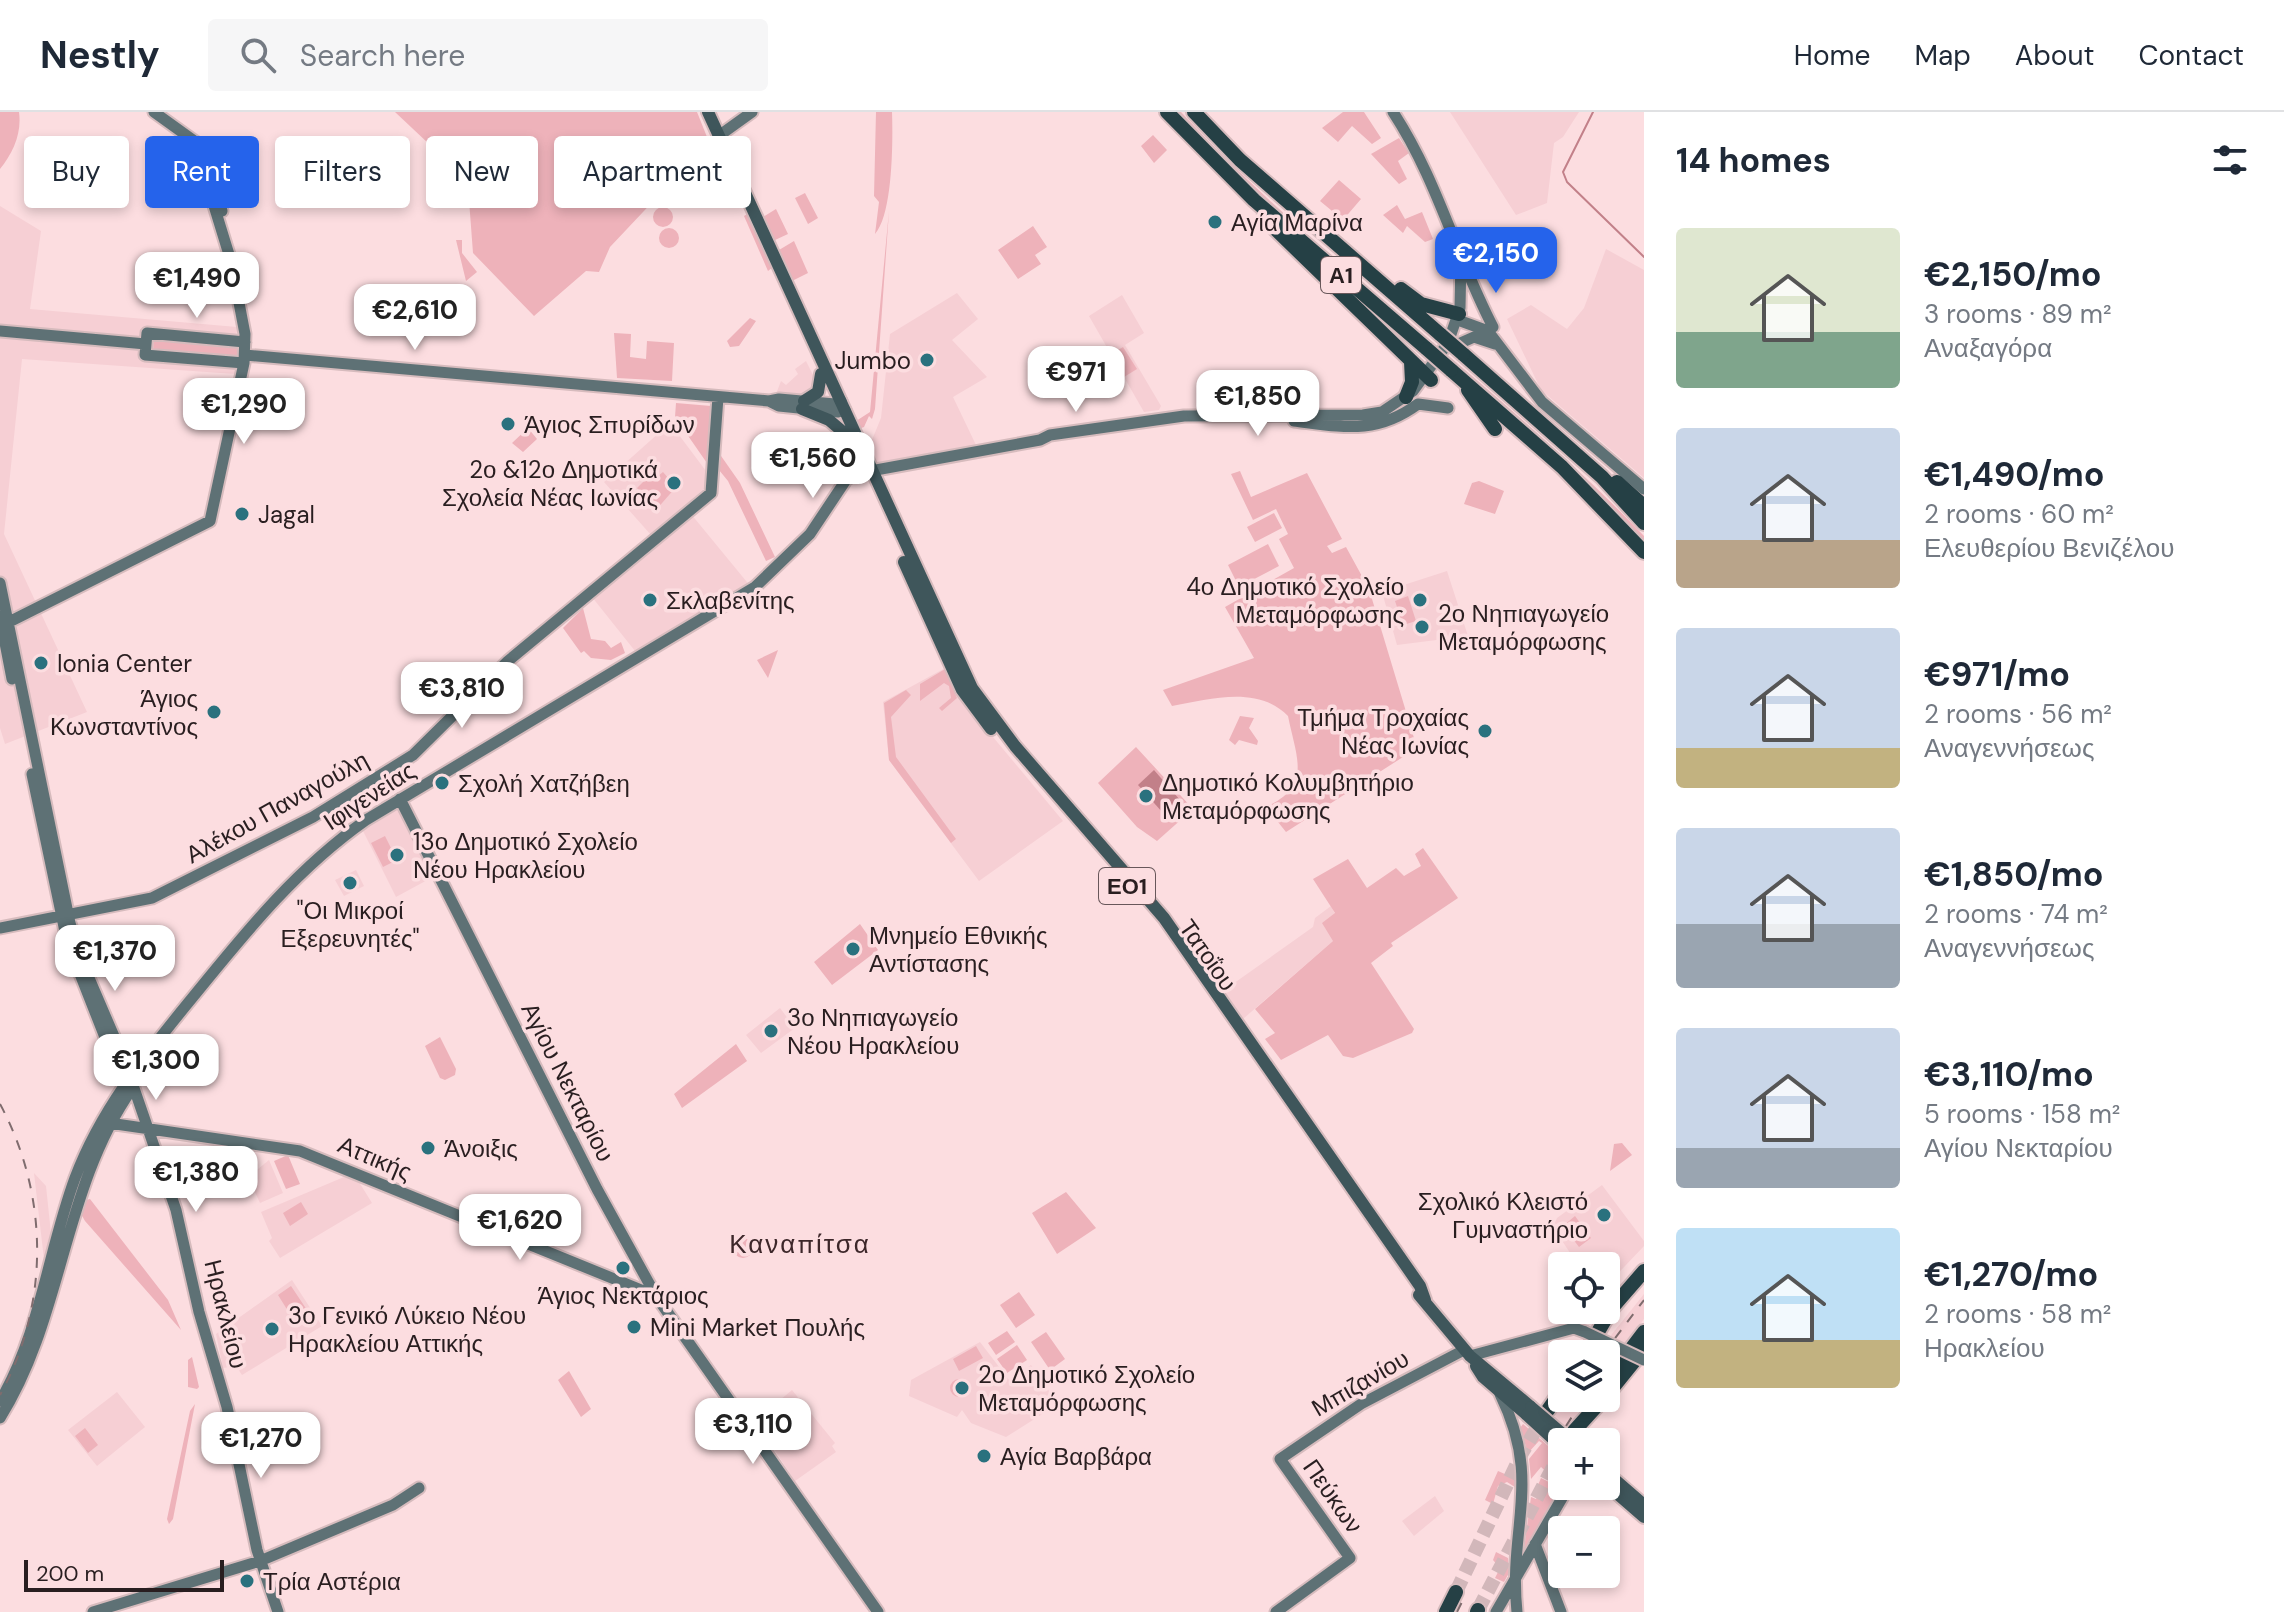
<!DOCTYPE html>
<html lang="en">
<head>
<meta charset="utf-8">
<style>
  body { margin:0; font-family:"DM Sans",sans-serif; background:#f6f6f7; color:#1f2937; height:100vh; display:flex; flex-direction:column; font-size:30px; white-space:nowrap }
  * { box-sizing:border-box; margin:0 }
  p { font-size:26px; color:#747a83 }
  .icon { flex:none; width:44px; height:44px; fill:none; stroke:currentColor; stroke-width:2; stroke-linecap:round; stroke-linejoin:round }
  .map { position:relative; flex:1; overflow:hidden }
  .sheet { display:flex; flex-direction:column; background:#fff; width:640px }
  .sheet>* { flex:none }
  .hud { position:absolute; left:24px; top:24px; width:760px; height:72px; display:flex; gap:16px }
  .fabs { position:absolute; left:1548px; top:1140px; display:grid; gap:16px }
  .fabs a { display:grid; place-items:center; width:72px; height:72px; border-radius:8px; background:#fff; box-shadow:0 4px 12px #0003; font-size:40px }
  .scale { position:absolute; left:24px; bottom:20px; width:200px; box-sizing:border-box; padding-left:8px; border:4px solid #291e20; border-top:0; font-size:22px; line-height:28px; white-space:nowrap; color:#291e20; -webkit-text-stroke:6px #fcdde0; paint-order:stroke }
  .price { position:absolute; translate:-50% -68px; padding:0 18px; border-radius:16px; background:#fff; color:#222; font-size:26px; line-height:52px; filter:drop-shadow(0 2px 4px #0008) }
  .price::after { content:''; position:absolute; left:50%; top:48px; width:24px; height:18px; margin-left:-12px; background:inherit; clip-path:polygon(0 0,100% 0,50% 100%) }
  .price.on { background:#2563eb; color:#fff }
  ul { padding:0; list-style:none }
  li { display:flex; align-items:center; gap:24px; height:200px; padding:0 32px }
  li span { display:grid; place-items:center; flex:none; width:224px; height:160px; border-radius:8px; color:#555 }
  li>.icon { margin-inline-start:auto }
  span .icon { width:96px; height:96px; fill:#fffc; stroke-width:1 }
  li b { font-size:34px }
  h2 { display:flex; justify-content:space-between; align-items:center; height:96px; padding:0 32px; font-size:34px }
  .tag { padding:0 28px; border-radius:8px; background:#fff; box-shadow:0 4px 12px #0003; font-size:28px; line-height:72px }
  .tag.on { background:#2563eb; color:#fff }
  header { display:flex; align-items:center; gap:48px; box-sizing:border-box; height:112px; padding:0 40px; background:#fff; border-bottom:2px solid #e0e1e3 }
  header strong { font-size:38px }
  nav { display:flex; gap:44px; margin-inline-start:auto; font-size:28px }
  .search { width:560px; height:72px; background:#f6f6f7; display:flex; align-items:center; gap:20px; box-sizing:border-box; padding:0 28px; border-radius:8px; color:#747a83; font-size:30px }
  main { display:flex; flex:1; min-height:0 }
  .map>svg:first-child { display:block }
</style>
</head>
<body>
<header>
<strong>Nestly</strong>
<div class="search"><svg class="icon" aria-label="search" viewBox="0 0 24 24"><circle cx="10" cy="10" r="6"/><path d="M15 15l6 6"/></svg>Search here</div>
<nav><a>Home</a><a>Map</a><a>About</a><a>Contact</a></nav>
</header>
<main>
<div class="map">
<svg width="1644" height="1500" viewBox="0 0 1644 1500">
  <rect width="100%" height="100%" fill="#fcdde0"/>
  <path fill="#f6cfd4" d="M1450,0H1579L1563,25L1554,31L1547,91L1516,103Z
    M0,94L41,119L30,197L237,215L235,262L22,247L4,422L87,600L5,632L0,616Z
    M1606,137L1644,158V366L1541,278L1507,207L1531,193L1567,217L1584,196Z
    M957,181L978,207L952,228L987,265L953,285L976,333L873,355L867,340L881,306L890,222Z
    M1122,183L1144,221L1125,233L1161,294L1159,298L1144,300L1089,204Z
    M806,249L815,267L813,278L802,284L776,282L781,269L786,273L798,262L795,257Z
    M670,311L706,359V375L651,423L604,370Z
    M691,402L751,475L639,544L592,485Z
    M1447,459L1468,524L1397,533L1382,480Z
    M947,555L963,589L1063,709L979,769L889,648L883,590Z
    M398,697L431,766L396,785L363,719Z
    M356,758L364,774L344,784L335,768Z
    M1331,794L1335,802L1333,829L1243,907L1223,879L1313,815L1315,806Z
    M780,896L795,916L761,941L746,923Z
    M269,1048L283,1081L260,1091L248,1065Z
    M34,1061L46,1074L52,1131L45,1156Z
    M344,1065L359,1070L372,1091L280,1146L269,1129L272,1126L261,1100Z
    M1602,1073L1644,1129V1134L1606,1174V1154L1578,1153L1553,1115L1557,1106Z
    M292,1168L322,1214L242,1263L236,1254L223,1256L216,1222Z
    M1644,1182V1207L1606,1259V1242H1596Z
    M980,1230L1009,1268L1031,1253L1058,1292L1006,1325L971,1311L962,1298L957,1305L909,1284L911,1268Z
    M792,1278L835,1331L832,1334L836,1340L795,1369L755,1309Z
    M117,1280L145,1315L97,1354L68,1318Z
    M1566,1286H1587L1555,1338L1541,1327Z
    M1435,1384L1444,1399L1414,1424L1402,1409Z"/>
  <path fill="#eeb2ba" d="M0,0H19C22,21 13,41 0,57Z
    M395,0H697L709,30L610,135L599,160L586,159L534,204L473,141L469,88L463,70L446,48Z
    M876,0H892C893,28 893,102 875,122L879,90L874,84Z
    M1177,0H1181C1323,154 1500,272 1644,424V429L1593,375L1232,57Z
    M1343,0H1364L1381,26L1372,32L1352,14L1338,30L1322,16Z
    M1153,23L1167,38L1154,51L1141,34Z
    M1399,26L1409,41L1398,49L1407,67L1399,72L1371,42Z
    M1339,68L1361,87L1343,108L1320,89Z
    M805,81L818,106L808,112L795,86Z
    M1397,93L1405,107L1422,100L1433,127L1425,130L1407,114L1403,121L1383,103Z
    M653 105a10 10 0 1 1 20 0a10 10 0 1 1-20 0Z
    M776,97L788,122L775,128L763,105Z
    M889,99L875,297L872,307L869,304L864,315L856,318L853,311L870,300Z
    M749,101L773,155L768,159L744,104Z
    M1033,114L1047,135L1035,143L1041,152L1018,167L998,138Z
    M659 126a10 10 0 1 1 20 0a10 10 0 1 1-20 0Z
    M456,128H462V141L477,160L466,169Z
    M794,129L808,161L792,169L779,138Z
    M750,206L756,209L739,234L730,235L727,229Z
    M614,221L631,222L630,245L646,247L647,229L674,231L672,269L617,266Z
    M154,227L238,235L237,248L153,239Z
    M1123,235L1137,257L1124,265L1110,243Z
    M676,291L711,294L709,354L675,305Z
    M528,316L537,327L523,340L512,331Z
    M719,341L740,371L775,445L766,449L728,369L719,358Z
    M1240,359L1251,385L1307,361L1342,427L1327,434L1332,441L1346,435L1369,477L1417,636L1286,720L1266,695C1313,674 1296,645 1288,604C1258,573 1210,587 1172,594L1163,578L1254,546L1225,495L1294,456L1279,427L1288,422L1276,397L1253,408L1231,362Z
    M663,360L676,375L656,398L637,376L649,364L653,368Z
    M1479,369L1504,379L1495,402L1464,392L1472,371Z
    M1274,401L1282,416L1255,430L1247,415Z
    M1268,432L1279,454L1239,475L1228,453Z
    M1408,484L1416,509L1403,513L1395,489Z
    M583,496L591,527L605,529L611,536L621,530L625,541L611,548L591,546L584,539L581,541L563,516Z
    M778,538L768,566L757,548Z
    M945,557L957,586L942,599L939,596L951,586L949,574L944,571L920,589V572Z
    M906,578L911,583L891,605L896,645L956,727L951,731L889,648L884,591Z
    M1240,604L1254,606L1249,616L1258,629L1257,633L1239,628L1235,633L1229,628Z
    M1136,635L1193,697L1157,729L1137,715L1098,671Z
    M385,724L397,748L383,755L371,731Z
    M1423,736L1458,786L1391,831L1393,834L1371,851L1414,917L1412,921L1353,946L1343,944L1328,923L1281,948L1265,927L1275,921L1255,897L1333,829L1322,811L1335,801L1313,767L1348,747L1367,776L1396,756L1404,764L1421,754L1415,742Z
    M860,812L878,838L832,873L814,850Z
    M440,925L456,957L455,963L445,968L440,966L425,934Z
    M736,932L747,949L682,996L674,982Z
    M1622,1031L1632,1043L1610,1059L1614,1032Z
    M288,1043L300,1072L286,1077L274,1049Z
    M1066,1080L1096,1116L1057,1142L1032,1101Z
    M90,1087L168,1188L181,1218L85,1109L81,1102L83,1089Z
    M301,1090L308,1102L290,1114L283,1101Z
    M1575,1104L1591,1126L1579,1135L1563,1114Z
    M733 1136a10 10 0 1 1 20 0a10 10 0 1 1-20 0Z
    M291,1174L307,1198L293,1207L278,1183Z
    M1019,1180L1035,1203L1016,1216L1000,1193Z
    M1007,1219L1015,1230L996,1243L988,1231Z
    M1046,1220L1065,1247L1050,1258L1031,1230Z
    M1017,1233L1027,1248L1007,1261L997,1247Z
    M976,1234L983,1246L959,1259L953,1247Z
    M192,1245L199,1275L197,1277L188,1275V1248Z
    M569,1259L591,1297L581,1305L558,1268Z
    M950 1276a9 9 0 1 1 18 0a9 9 0 1 1-18 0Z
    M195,1292L173,1407L169,1412L167,1407L190,1299Z
    M779,1293L788,1307L767,1322L757,1309Z
    M789,1312L796,1322L778,1334L771,1324Z
    M1523,1312L1562,1346V1374L1541,1355L1531,1367L1529,1347L1542,1331L1539,1329L1528,1341L1520,1316Z
    M85,1316L98,1333L88,1341L75,1324Z
    M1498,1359L1521,1369V1379L1507,1370L1498,1374L1493,1392L1485,1388Z
    M1541,1366L1553,1372L1551,1377L1559,1381L1523,1444L1531,1385L1536,1387L1538,1382L1535,1380Z
    M1496,1440L1508,1446L1509,1461L1504,1470L1495,1466L1500,1456L1493,1448Z"/>
  <path fill="#c28089" d="M1154,658L1187,696L1171,710L1138,673Z"/>
  <g fill="none" stroke-linecap="round" stroke-linejoin="round">
    <path stroke="#c28089" stroke-width="2" d="M1593,0L1563,60L1567,70L1644,145"/>
    <path stroke="#d2b7ba" stroke-width="14" stroke-dasharray="14 7" stroke-linecap="butt" d="M1456,1480L1522,1341L1545,1302
      M1478,1498L1562,1338"/>
    <defs>
      <path id="secondary" d="M154,0L204,36L222,99
        M1393,0C1437,67 1456,144 1493,215
        M720,23L752,0
        M1458,208L1488,219L1542,290L1644,377
        M0,219L146,232
        M1456,233L1474,225L1495,232
        M245,243L769,289L779,287L835,292L841,289
        M244,251L145,243L147,221L245,230
        M769,289L779,294L838,300L845,298
        M1294,309C1343,315 1376,323 1418,292L1448,296
        M0,471L70,811L80,845L125,950L176,1098L199,1200L227,1295L257,1438L278,1500
        M0,505L12,567
        M9,510L210,409L244,251L245,222L231,149L195,32
        M32,662L67,829L108,933L125,961
        M400,687L597,1077L656,1184L878,1500
        M0,816L152,786L313,705L413,643L508,549L711,381L718,285
        M109,1011L300,1039L656,1184
        M1470,1244L1574,1216L1585,1220
        M1500,1282C1543,1369 1508,1414 1517,1500
        M0,1289C40,1222 48,1139 75,1066C102,994 149,939 197,880C249,816 298,756 366,708L755,475L810,422L846,368L854,362L1040,328L1050,323L1184,304L1363,303L1382,300L1413,279L1448,231L1460,196L1461,145
        M0,1306C64,1204 62,1076 132,977
        M1535,1432L1561,1500
        M93,1500L260,1449L393,1393L419,1376
        M1276,1500L1350,1446L1280,1347L1361,1292L1464,1238
        M1496,1500L1569,1374"/>
      <path id="primary" d="M708,0L972,576L1015,634L1164,806L1420,1174L1425,1188
        M804,289L818,280L821,262
        M802,297L829,308L849,325
        M904,450L962,578L991,617
        M1419,1183L1470,1244L1531,1295
        M1476,1254L1483,1265L1527,1303
        M1606,1360L1644,1393
        M1606,1372L1644,1405"/>
      <path id="highway" d="M1167,0L1254,88L1427,237
        M1194,0L1240,48L1441,223
        M1264,106L1431,268
        M1401,177L1421,192L1459,202
        M1463,242L1602,365L1644,411
        M1451,258L1562,355L1644,440
        M1468,278L1495,317
        M1406,285L1412,270L1411,250
        M1617,370L1644,394
        M1585,1242L1612,1196L1644,1159
        M1606,1270L1644,1220
        M1606,1284L1644,1237
        M1548,1298L1562,1278
        M1574,1319L1604,1286
        M1446,1500L1456,1480
        M1477,1500L1478,1498"/>
    </defs>
    <use href="#secondary" stroke="#d6bbbd" stroke-width="15"/>
    <use href="#primary" stroke="#d6bbbd" stroke-width="16"/>
    <use href="#highway" stroke="#d6bbbd" stroke-width="18"/>
    <use href="#secondary" stroke="#5e7175" stroke-width="11"/>
    <use href="#primary" stroke="#3f565b" stroke-width="12"/>
    <use href="#highway" stroke="#254045" stroke-width="14"/>
    <path stroke="#7f6c6e" stroke-width="2" stroke-dasharray="10 10" stroke-linecap="butt" d="M0,992C49,1083 50,1192 0,1283
      M1603,1242L1644,1188
      M1566,1314L1584,1286
      M1457,1500L1464,1486"/>
    <defs>
      <path id="secondary-bridge" d="M1585,1220L1644,1248"/>
      <path id="primary-bridge" d="M1531,1295L1572,1330
        M1527,1303L1562,1335"/>
      <path id="highway-bridge" d="M1441,223L1463,242
        M1427,237L1451,258"/>
    </defs>
    <use href="#secondary-bridge" stroke="#d6bbbd" stroke-width="15" stroke-linecap="butt"/>
    <use href="#primary-bridge" stroke="#d6bbbd" stroke-width="16" stroke-linecap="butt"/>
    <use href="#highway-bridge" stroke="#d6bbbd" stroke-width="18" stroke-linecap="butt"/>
    <use href="#secondary-bridge" stroke="#5e7175" stroke-width="11"/>
    <use href="#primary-bridge" stroke="#3f565b" stroke-width="12"/>
    <use href="#highway-bridge" stroke="#254045" stroke-width="14"/>
  </g>
  <g fill="#2a717e" stroke="#fcdde0" stroke-width="3">
    <circle cx="1215" cy="110" r="8"/>
    <circle cx="927" cy="248" r="8"/>
    <circle cx="508" cy="312" r="8"/>
    <circle cx="674" cy="371" r="8"/>
    <circle cx="242" cy="402" r="8"/>
    <circle cx="650" cy="488" r="8"/>
    <circle cx="1420" cy="488" r="8"/>
    <circle cx="1422" cy="515" r="8"/>
    <circle cx="41" cy="551" r="8"/>
    <circle cx="214" cy="600" r="8"/>
    <circle cx="1485" cy="619" r="8"/>
    <circle cx="442" cy="671" r="8"/>
    <circle cx="1146" cy="684" r="8"/>
    <circle cx="397" cy="743" r="8"/>
    <circle cx="350" cy="771" r="8"/>
    <circle cx="853" cy="837" r="8"/>
    <circle cx="771" cy="919" r="8"/>
    <circle cx="428" cy="1036" r="8"/>
    <circle cx="1604" cy="1103" r="8"/>
    <circle cx="623" cy="1156" r="8"/>
    <circle cx="634" cy="1215" r="8"/>
    <circle cx="272" cy="1217" r="8"/>
    <circle cx="962" cy="1276" r="8"/>
    <circle cx="984" cy="1344" r="8"/>
    <circle cx="247" cy="1469" r="8"/>
  </g>
  <g text-anchor="middle" dominant-baseline="central" stroke-width="7" stroke-linejoin="round" paint-order="stroke">
    <g fill="#fcdde0" stroke="#68575a" stroke-width="2">
      <rect x="1321" y="145" width="40" height="36" rx="6"/>
      <rect x="1099" y="756" width="56" height="36" rx="6"/>
    </g>
    <g font-size="22" font-weight="bold" fill="#291e20">
      <text x="1341" y="163">Α1</text>
      <text x="1127" y="774">ΕΟ1</text>
    </g>
    <g font-size="24" fill="#291e20" stroke="#fcdde0" text-anchor="start">
      <text x="1231" y="110">Αγία Μαρίνα</text>
      <text x="911" y="248" text-anchor="end">Jumbo</text>
      <text x="524" y="312">Άγιος Σπυρίδων</text>
      <text x="658" y="357" text-anchor="end">2ο &amp;12ο Δημοτικά<tspan x="658" dy="28">Σχολεία Νέας Ιωνίας</tspan></text>
      <text x="258" y="402">Jagal</text>
      <text x="1404" y="474" text-anchor="end">4ο Δημοτικό Σχολείο<tspan x="1404" dy="28">Μεταμόρφωσης</tspan></text>
      <text x="666" y="488">Σκλαβενίτης</text>
      <text x="1438" y="501">2ο Νηπιαγωγείο<tspan x="1438" dy="28">Μεταμόρφωσης</tspan></text>
      <text x="57" y="551">Ionia Center</text>
      <text x="198" y="586" text-anchor="end">Άγιος<tspan x="198" dy="28">Κωνσταντίνος</tspan></text>
      <text x="1469" y="605" text-anchor="end">Τμήμα Τροχαίας<tspan x="1469" dy="28">Νέας Ιωνίας</tspan></text>
      <text x="1162" y="670">Δημοτικό Κολυμβητήριο<tspan x="1162" dy="28">Μεταμόρφωσης</tspan></text>
      <text x="458" y="671">Σχολή Χατζήβεη</text>
      <text x="413" y="729">13ο Δημοτικό Σχολείο<tspan x="413" dy="28">Νέου Ηρακλείου</tspan></text>
      <text x="350" y="798" text-anchor="middle">"Οι Μικροί<tspan x="350" dy="28">Εξερευνητές"</tspan></text>
      <text x="869" y="823">Μνημείο Εθνικής<tspan x="869" dy="28">Αντίστασης</tspan></text>
      <text x="787" y="905">3ο Νηπιαγωγείο<tspan x="787" dy="28">Νέου Ηρακλείου</tspan></text>
      <text x="444" y="1036">Άνοιξις</text>
      <text x="1588" y="1089" text-anchor="end">Σχολικό Κλειστό<tspan x="1588" dy="28">Γυμναστήριο</tspan></text>
      <text x="623" y="1183" text-anchor="middle">Άγιος Νεκτάριος</text>
      <text x="288" y="1203">3ο Γενικό Λύκειο Νέου<tspan x="288" dy="28">Ηρακλείου Αττικής</tspan></text>
      <text x="650" y="1215">Mini Market Πουλής</text>
      <text x="978" y="1262">2ο Δημοτικό Σχολείο<tspan x="978" dy="28">Μεταμόρφωσης</tspan></text>
      <text x="1000" y="1344">Αγία Βαρβάρα</text>
      <text x="263" y="1469">Τρία Αστέρια</text>
    </g>
    <g font-size="24" fill="#291e20" stroke="#fcdde0">
      <text transform="translate(369 684) rotate(-33)">Ιφιγενείας</text>
      <text transform="translate(277 695) rotate(-29)">Αλέκου Παναγούλη</text>
      <text transform="translate(1208 843) rotate(55)">Τατοΐου</text>
      <text transform="translate(568 970) rotate(63)">Αγίου Νεκταρίου</text>
      <text transform="translate(375 1046) rotate(23)">Αττικής</text>
      <text transform="translate(226 1202) rotate(76)">Ηρακλείου</text>
      <text transform="translate(1360 1271) rotate(-30)">Μπιζανίου</text>
      <text transform="translate(1333 1384) rotate(55)">Πεύκων</text>
    </g>
    <g font-size="26" letter-spacing="2" fill="#3d272a" stroke="#fcdde0">
      <text x="800" y="1132">Καναπίτσα</text>
    </g>
  </g>
</svg>
<div class="fabs">
<a><svg class="icon" aria-label="locate" viewBox="0 0 24 24"><circle cx="12" cy="12" r="6"/><path d="M12 2v4M12 18v4M2 12h4M18 12h4"/></svg></a>
<a><svg class="icon" aria-label="layers" viewBox="0 0 24 24"><path d="M12 4l9 5-9 5-9-5zM3 14l9 5 9-5"/></svg></a>
<a>+</a>
<a>−</a>
</div>
<div class="scale">200 m</div>
<b class="price on" style="left:1496px;top:183px">€2,150</b>
<b class="price" style="left:197px;top:208px">€1,490</b>
<b class="price" style="left:415px;top:240px">€2,610</b>
<b class="price" style="left:1076px;top:302px">€971</b>
<b class="price" style="left:1258px;top:326px">€1,850</b>
<b class="price" style="left:244px;top:334px">€1,290</b>
<b class="price" style="left:813px;top:388px">€1,560</b>
<b class="price" style="left:462px;top:618px">€3,810</b>
<b class="price" style="left:115px;top:881px">€1,370</b>
<b class="price" style="left:156px;top:990px">€1,300</b>
<b class="price" style="left:196px;top:1102px">€1,380</b>
<b class="price" style="left:520px;top:1150px">€1,620</b>
<b class="price" style="left:753px;top:1354px">€3,110</b>
<b class="price" style="left:261px;top:1368px">€1,270</b>
<div class="hud">
<a class="tag">Buy</a>
<a class="tag on">Rent</a>
<a class="tag">Filters</a>
<a class="tag">New</a>
<a class="tag">Apartment</a>
</div>
</div>
<section class="sheet">
<h2>14 homes<svg class="icon" aria-label="filters" viewBox="0 0 24 24"><path d="M4 7h16M4 17h16"/><circle cx="9" cy="7" r="2"/><circle cx="15" cy="17" r="2"/></svg></h2>
<ul>
<li><span style="background:linear-gradient(#dfe7d0 65%,#7fa58c 0)"><svg class="icon" aria-label="home" viewBox="0 0 24 24"><path d="M3 11l9-7 9 7M6 9v11h12V9"/></svg></span><div><b>€2,150/mo</b><p>3 rooms · 89 m²</p><p>Αναξαγόρα</p></div></li>
<li><span style="background:linear-gradient(#c9d6e8 70%,#b9a48a 0)"><svg class="icon" aria-label="home" viewBox="0 0 24 24"><path d="M3 11l9-7 9 7M6 9v11h12V9"/></svg></span><div><b>€1,490/mo</b><p>2 rooms · 60 m²</p><p>Ελευθερίου Βενιζέλου</p></div></li>
<li><span style="background:linear-gradient(#c9d6e8 75%,#c2b280 0)"><svg class="icon" aria-label="home" viewBox="0 0 24 24"><path d="M3 11l9-7 9 7M6 9v11h12V9"/></svg></span><div><b>€971/mo</b><p>2 rooms · 56 m²</p><p>Αναγεννήσεως</p></div></li>
<li><span style="background:linear-gradient(#c9d6e8 60%,#9aa5b1 0)"><svg class="icon" aria-label="home" viewBox="0 0 24 24"><path d="M3 11l9-7 9 7M6 9v11h12V9"/></svg></span><div><b>€1,850/mo</b><p>2 rooms · 74 m²</p><p>Αναγεννήσεως</p></div></li>
<li><span style="background:linear-gradient(#c9d6e8 75%,#9aa5b1 0)"><svg class="icon" aria-label="home" viewBox="0 0 24 24"><path d="M3 11l9-7 9 7M6 9v11h12V9"/></svg></span><div><b>€3,110/mo</b><p>5 rooms · 158 m²</p><p>Αγίου Νεκταρίου</p></div></li>
<li><span style="background:linear-gradient(#bfe0f5 70%,#c2b280 0)"><svg class="icon" aria-label="home" viewBox="0 0 24 24"><path d="M3 11l9-7 9 7M6 9v11h12V9"/></svg></span><div><b>€1,270/mo</b><p>2 rooms · 58 m²</p><p>Ηρακλείου</p></div></li>
</ul>
</section>
</main>
</body>
</html>
